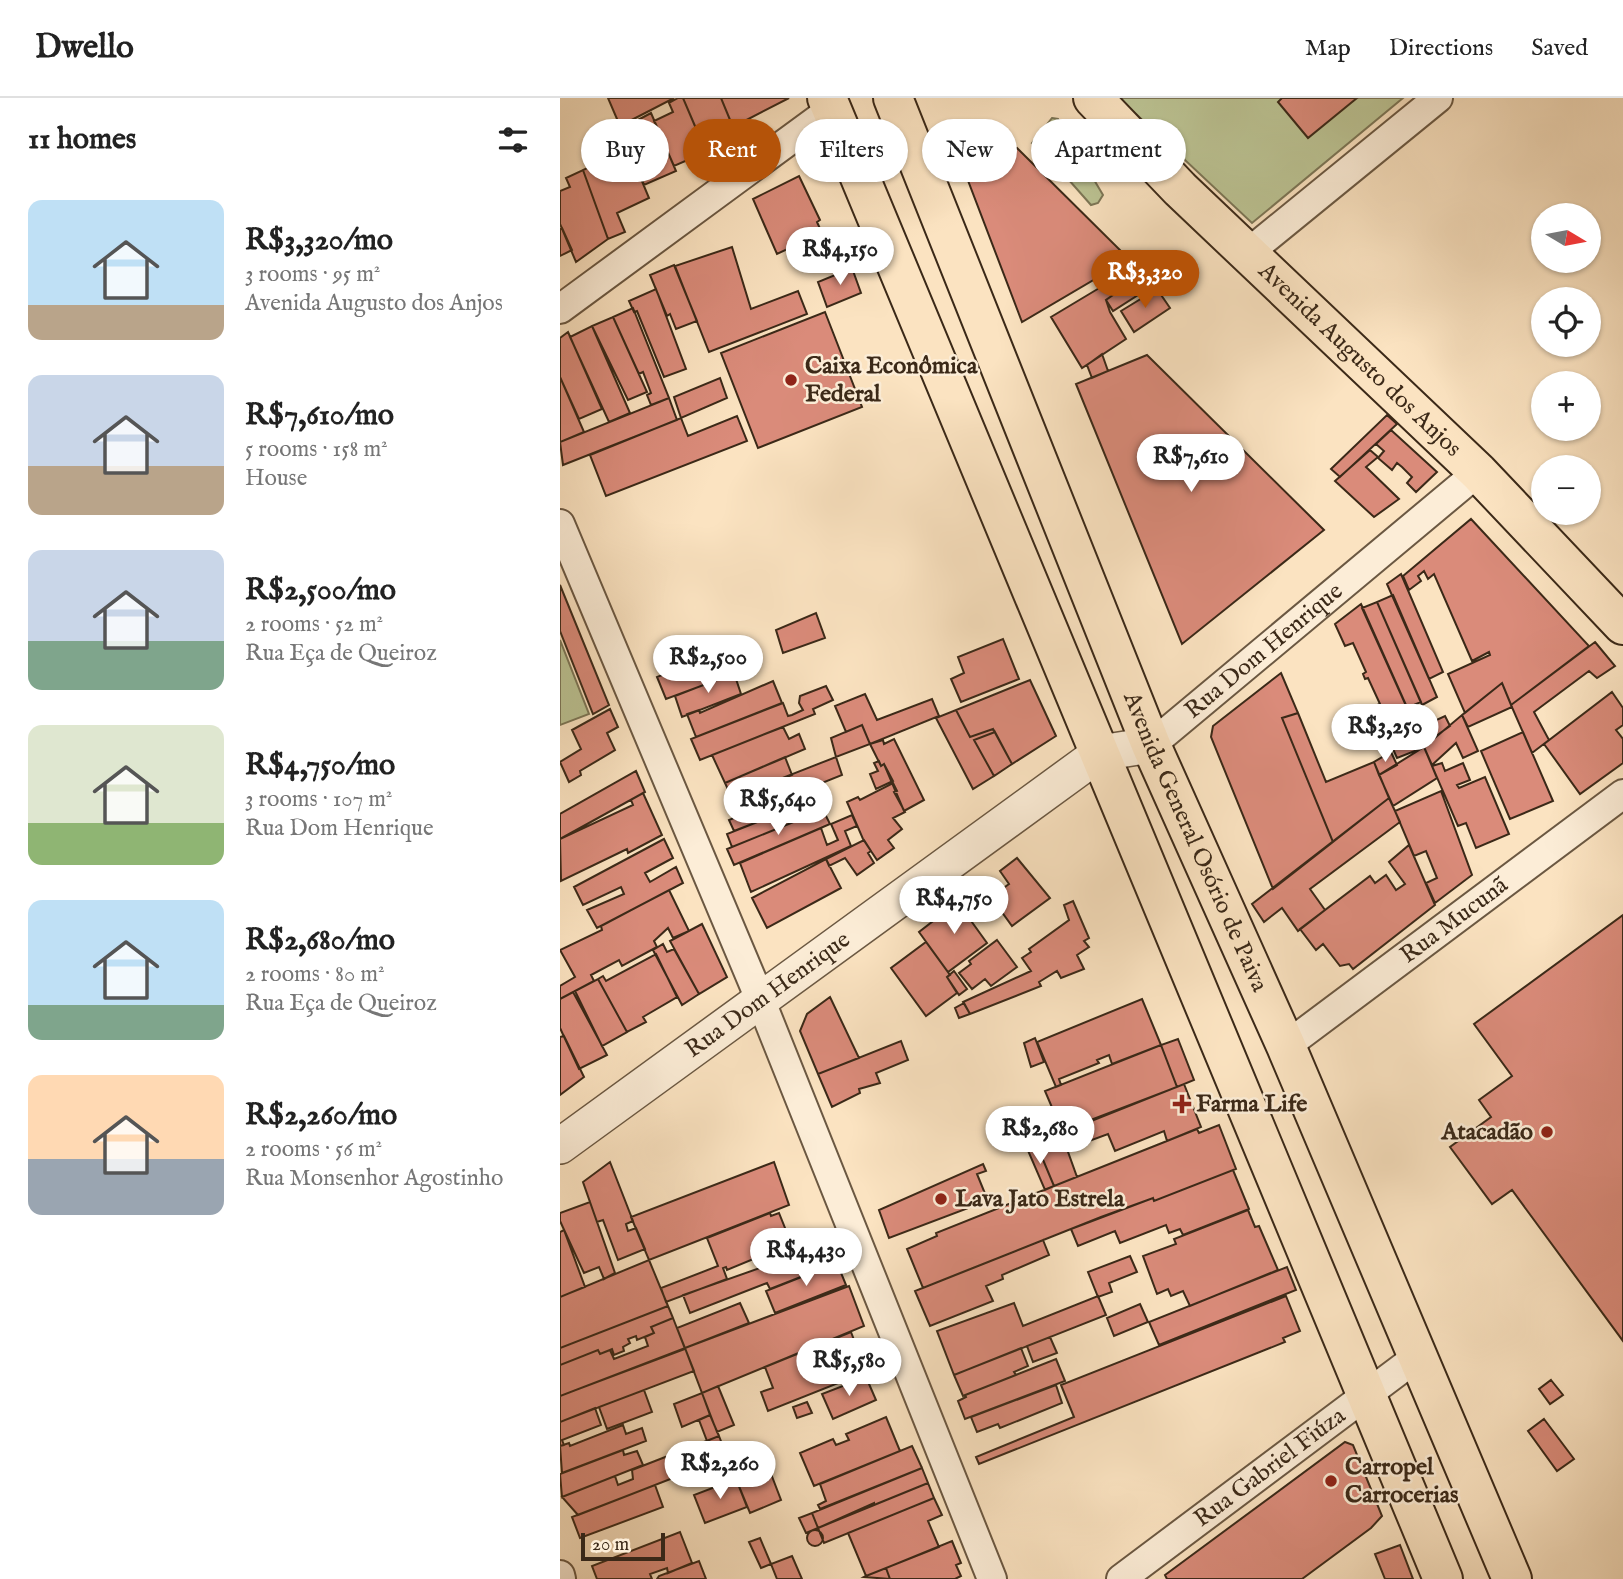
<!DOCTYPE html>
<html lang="en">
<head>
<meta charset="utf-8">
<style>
  body { margin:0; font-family:"IM FELL English",serif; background:#f6f6f6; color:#222; height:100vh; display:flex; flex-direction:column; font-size:26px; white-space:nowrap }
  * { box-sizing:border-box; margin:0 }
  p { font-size:23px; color:#767676 }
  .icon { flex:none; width:38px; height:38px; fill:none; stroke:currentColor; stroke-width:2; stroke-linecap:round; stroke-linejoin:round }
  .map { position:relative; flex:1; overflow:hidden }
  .details { display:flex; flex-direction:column; background:#fff; width:560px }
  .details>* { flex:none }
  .guide { position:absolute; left:21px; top:21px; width:665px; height:63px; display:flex; gap:14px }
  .needle { width:46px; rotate:100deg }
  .tools { position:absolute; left:971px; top:105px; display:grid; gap:14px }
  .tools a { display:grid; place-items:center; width:70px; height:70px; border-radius:50%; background:#fff; box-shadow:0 2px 5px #0004; font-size:35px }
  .scale { position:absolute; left:21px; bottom:18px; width:84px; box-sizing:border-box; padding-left:7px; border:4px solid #3b2918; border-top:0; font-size:19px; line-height:24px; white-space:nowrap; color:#3b2918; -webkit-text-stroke:5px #fcedd7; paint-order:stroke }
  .price { position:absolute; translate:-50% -60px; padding:0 16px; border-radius:24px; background:#fff; color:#222; font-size:23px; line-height:46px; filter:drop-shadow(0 2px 4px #0008) }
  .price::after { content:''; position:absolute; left:50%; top:42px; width:21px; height:16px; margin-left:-10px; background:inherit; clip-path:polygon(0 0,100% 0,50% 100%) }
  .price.selected { background:#b45309; color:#fff }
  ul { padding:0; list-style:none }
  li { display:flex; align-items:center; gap:21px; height:175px; padding:0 28px }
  li span { display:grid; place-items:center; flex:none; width:196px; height:140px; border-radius:14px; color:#555 }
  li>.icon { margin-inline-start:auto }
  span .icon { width:84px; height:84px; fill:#fffc; stroke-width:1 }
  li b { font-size:30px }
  h2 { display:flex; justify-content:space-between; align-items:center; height:84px; padding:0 28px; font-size:30px }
  .tag { padding:0 24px; border-radius:32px; background:#fff; box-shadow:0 2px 5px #0004; font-size:24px; line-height:63px }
  .tag.selected { background:#b45309; color:#fff }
  header { display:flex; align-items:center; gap:42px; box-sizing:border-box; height:98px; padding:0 35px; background:#fff; border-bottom:2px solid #e0e0e0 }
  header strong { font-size:33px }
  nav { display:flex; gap:38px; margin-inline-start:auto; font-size:24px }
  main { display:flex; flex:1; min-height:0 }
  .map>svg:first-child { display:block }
</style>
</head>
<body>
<header>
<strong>Dwello</strong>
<nav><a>Map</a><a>Directions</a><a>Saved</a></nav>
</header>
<main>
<section class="details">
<h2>11 homes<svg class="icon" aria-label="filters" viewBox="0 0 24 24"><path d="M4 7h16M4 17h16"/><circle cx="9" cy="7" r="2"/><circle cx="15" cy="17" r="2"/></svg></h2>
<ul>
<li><span style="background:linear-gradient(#bfe0f5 75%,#b9a48a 0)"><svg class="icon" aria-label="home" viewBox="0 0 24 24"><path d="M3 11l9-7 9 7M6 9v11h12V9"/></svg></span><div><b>R$3,320/mo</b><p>3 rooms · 95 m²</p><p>Avenida Augusto dos Anjos</p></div></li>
<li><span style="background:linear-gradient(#c9d6e8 65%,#b9a48a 0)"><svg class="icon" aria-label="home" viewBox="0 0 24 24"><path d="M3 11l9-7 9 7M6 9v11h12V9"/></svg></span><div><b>R$7,610/mo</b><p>5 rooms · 158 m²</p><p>House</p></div></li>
<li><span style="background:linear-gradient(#c9d6e8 65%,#7fa58c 0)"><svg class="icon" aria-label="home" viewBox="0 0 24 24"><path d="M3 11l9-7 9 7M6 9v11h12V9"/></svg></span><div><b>R$2,500/mo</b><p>2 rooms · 52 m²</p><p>Rua Eça de Queiroz</p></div></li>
<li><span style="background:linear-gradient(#dfe7d0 70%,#8fb573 0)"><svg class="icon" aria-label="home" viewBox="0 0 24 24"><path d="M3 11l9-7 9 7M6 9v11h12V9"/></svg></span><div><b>R$4,750/mo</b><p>3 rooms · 107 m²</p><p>Rua Dom Henrique</p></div></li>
<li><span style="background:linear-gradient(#bfe0f5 75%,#7fa58c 0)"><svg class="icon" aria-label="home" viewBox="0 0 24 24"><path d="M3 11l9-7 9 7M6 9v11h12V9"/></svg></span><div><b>R$2,680/mo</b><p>2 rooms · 80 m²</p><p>Rua Eça de Queiroz</p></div></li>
<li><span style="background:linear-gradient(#ffd9b3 60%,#9aa5b1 0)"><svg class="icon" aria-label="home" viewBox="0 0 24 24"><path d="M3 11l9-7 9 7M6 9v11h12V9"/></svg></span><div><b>R$2,260/mo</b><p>2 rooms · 56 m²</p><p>Rua Monsenhor Agostinho</p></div></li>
</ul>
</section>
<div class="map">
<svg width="1063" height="1481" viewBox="0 0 1063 1481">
  <rect width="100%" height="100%" fill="#fbe3c1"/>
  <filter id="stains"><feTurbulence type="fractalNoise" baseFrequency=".00286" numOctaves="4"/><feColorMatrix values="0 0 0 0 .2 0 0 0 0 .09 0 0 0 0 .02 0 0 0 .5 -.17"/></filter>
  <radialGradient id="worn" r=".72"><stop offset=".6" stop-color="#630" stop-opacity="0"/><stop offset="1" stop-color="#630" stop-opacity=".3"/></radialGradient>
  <path fill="#bcc494" stroke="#7c7656" stroke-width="2" d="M559,0H843L692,125Z
    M492,20L498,21L543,97L538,105L531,107L486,56L472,45Z
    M0,542L29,616L0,627Z"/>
  <path fill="#da8b7a" stroke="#3b2918" stroke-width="2" d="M48,0H114L60,28Z
    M118,0H123L146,54L114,68L94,23L113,14L109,5Z
    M123,0H161L175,34L144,49Z
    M161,0H229L173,29Z
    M722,0H797L748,40L718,4Z
    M91,15L116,73L84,87L61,31Z
    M457,50L569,161L462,224L404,72Z
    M69,52L89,100L57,115L65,134L48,141L23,72L41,64L45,75L55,71L54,67L45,70L43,63Z
    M23,72L48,141L16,164L0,126V93L10,89L6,80Z
    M239,78L260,122L257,124L262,135L217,156L193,101Z
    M2,130L12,152L0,158V131Z
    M172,149L191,211L238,193L247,216L149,254L115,168Z
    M571,160L589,190L553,213L546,202L553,197L541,179Z
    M114,167L137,223L116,231L110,216L107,218L90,177Z
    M292,170L301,195L267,209L258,184Z
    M546,186L553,197L546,202L550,214L566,241L522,270L491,219Z
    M96,191L126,271L104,279L77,213L74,214L69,203Z
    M597,191L610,210L574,234L561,213Z
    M73,210L109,300L91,307L87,297L91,295L83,274L79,276L53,219Z
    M265,214L302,309L198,350L161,255Z
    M53,219L87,294L68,302L32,228Z
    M32,228L70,315L49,324L10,239Z
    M8,234L42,311L19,321L0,279V240Z
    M542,256L548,273L532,280L527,267Z
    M587,257L764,432L622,546L516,286Z
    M0,279L24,334L0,344Z
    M160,280L167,300L121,320L114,299Z
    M109,300L117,322L3,367L0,344Z
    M827,317L837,326L780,379L771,371Z
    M177,318L187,343L46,398L30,357L121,320L128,338Z
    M831,332L877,374L856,394L847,385L852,379L842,369L837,365L832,372L818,360L824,353L816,346Z
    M810,352L818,359L806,369L839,401L814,419L775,383Z
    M911,421L1029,548L951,607L942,585L905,615L888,576L930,557L929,554L912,563L874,476L868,481L864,473L858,478L861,483L849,492L843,478Z
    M841,476L883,574L869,581L827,486Z
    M0,487L49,607L33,616L0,533Z
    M833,497L877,599L862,607L817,504Z
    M817,504L861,604L847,610L802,510Z
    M801,506L854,625L849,627L860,651L837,660L814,608L820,606L808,580L805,581L803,576L806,574L793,545L785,548L775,526Z
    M256,515L265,540L223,555L216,532Z
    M443,541L459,581L401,604L391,581L404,575L398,559Z
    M1035,544L1055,568L1037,580L1029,573L974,614L989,642L972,655L951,607Z
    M169,550L175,568L184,564L187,571L106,601L97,579Z
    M174,575L181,596L122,619L115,598Z
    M721,575L738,615L722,620L773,744L713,791L651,639L653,628Z
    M470,582L496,638L452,666L433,631L410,639L396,612Z
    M213,583L222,605L136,639L127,616L139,612L140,615Z
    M942,585L952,609L908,629L902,617Z
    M266,588L273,602L253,611L255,616L140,662L131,641L223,605L228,618L232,617L243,612L239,605L240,598Z
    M1052,594L1063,610V627L1056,632L1063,641V665L1020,696L984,646Z
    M305,596L317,622L372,601L379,618L310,646L302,627L286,634L275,608Z
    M50,611L58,629L47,635L55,652L20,673L21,677L9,684L0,664L21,651L12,632Z
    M396,612L410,639L433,631L435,634L414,642L434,678L413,691L376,620Z
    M738,615L766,684L814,664L829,700L773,744L722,620Z
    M902,617L918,653L903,660L896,645L872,667L864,649Z
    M885,618L890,628L876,638L870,625Z
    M870,625L876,638L864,649L858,635Z
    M302,627L310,646L276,659L271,640Z
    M223,629L229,641L239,636L245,651L165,685L152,657Z
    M435,634L452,666L434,678L414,642Z
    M963,634L993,703L950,721L921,653Z
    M334,641L364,702L344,713L324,666L321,668L310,646L323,642L324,646Z
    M864,649L877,680L833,708L819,677Z
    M831,654L837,667L819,677L814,664Z
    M225,659L232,677L172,700L165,685Z
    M276,659L282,677L185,716L179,697Z
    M319,663L321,668L324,666L333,683L316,691L310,676L318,673L314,665Z
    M882,665L885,673L903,665L910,682L897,687L899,690L925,679L949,736L916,750L906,725L898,728L872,668Z
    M76,673L85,694L0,741V716Z
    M333,685L337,693L334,694L345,714L333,720L342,731L328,742L334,750L317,762L303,741L287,704L298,699L300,702Z
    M250,689L254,702L174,733L169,722Z
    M881,693L912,777L875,805L866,785L877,780L866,753L854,758L835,713Z
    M83,695L102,737L68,755L67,751L1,783L0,741L73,707L71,702Z
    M259,700L263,712L172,749L167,736Z
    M829,700L840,724L750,791L765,812L738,833L722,810L704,824L692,806Z
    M263,712L270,726L174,767L167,751Z
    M292,717L297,728L285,733L291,748L191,794L180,765L261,730L267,747L278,742L271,726Z
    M104,741L113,760L85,775L90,784L116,769L123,785L37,830L27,812L64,796L61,789L23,807L14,789Z
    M304,742L311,753L308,755L314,765L297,777L285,760L269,768L266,761Z
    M849,747L875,807L793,871L789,866L780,868L763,846L756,852L740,831L810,778L815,785L826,777L836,792L845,786L829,764Z
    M457,760L490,800L452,828L431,799L449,786L440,773Z
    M266,761L281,790L207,830L192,800Z
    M109,792L129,833L113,840L108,830L94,843L97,849L62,868L59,862L31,877L34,883L0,901V888L15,879L0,852L42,832L41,828Z
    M403,800L415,816L409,820L427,845L388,874L359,834Z
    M513,803L529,840L524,843L529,849L517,857L524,871L501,880L497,873L479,884L481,888L410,916L403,904L471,873L462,860L471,854L469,851L509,822L504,807Z
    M1063,817V1243L952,1092L932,1106L890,1049L931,1019L919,1002L952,978L914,926Z
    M142,826L167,879L139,896L110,843Z
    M437,842L457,869L431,888L425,881L412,891L399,875L411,866L409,863Z
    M366,844L390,877L387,879L397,895L366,918L331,870Z
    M103,846L107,854L114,851L139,896L122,907L93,852Z
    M96,856L117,899L83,919L86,924L67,934L38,881L43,878L46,883Z
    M394,873L407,891L399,897L387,879Z
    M38,881L67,934L42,948L15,893Z
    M13,894L47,957L19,971L0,930V901Z
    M270,899L299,960L258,976L240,933L247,916Z
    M582,901L601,947L552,966L549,957L537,962L539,965L499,981L501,987L496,989L477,944Z
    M404,905L410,916L399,920L395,910Z
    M4,938L24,979L0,997V939Z
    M475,940L484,964L471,969L464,945Z
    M618,941L634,982L617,989L601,947Z
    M341,943L348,962L316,975L320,985L299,991L300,995L272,1009L258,976Z
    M601,947L617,989L502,1033L485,993Z
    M624,986L641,1029L607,1043L604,1033L555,1053L548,1036L507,1051L517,1079L494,1088L476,1045Z
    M659,1027L676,1071L594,1103L593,1100L541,1119L363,1190L347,1151L377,1138L376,1135L607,1043L637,1031L639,1035Z
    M476,1045L494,1088L485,1092L466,1048Z
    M50,1064L73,1123L66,1126L68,1133L76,1130L85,1151L58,1162L43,1122L37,1124L23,1084Z
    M214,1064L229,1107L89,1162L71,1119Z
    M423,1066L426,1073L417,1076L426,1098L409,1105L411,1109L329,1140L319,1112Z
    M673,1072L689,1111L623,1137L620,1131L609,1135L606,1127L560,1145L555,1133L518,1148L511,1131L593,1100L594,1103Z
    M30,1104L55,1175L44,1181L39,1169L24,1175L0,1123V1115Z
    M688,1112L695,1129L699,1128L718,1172L630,1208L623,1193L611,1198L608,1191L597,1196L583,1158L616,1146L614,1141Z
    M210,1115L211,1118L219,1115L235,1155L212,1163L208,1155L167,1172L166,1169L163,1170L167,1181L106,1204L101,1190L158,1168L147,1140Z
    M4,1132L25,1189L0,1199V1134Z
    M483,1142L489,1157L442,1177L443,1181L426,1188L433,1203L370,1228L355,1193Z
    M254,1151L261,1171L210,1191L207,1185L130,1215L123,1197Z
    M570,1158L577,1174L549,1185L552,1194L538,1199L528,1174Z
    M89,1162L108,1208L0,1250V1199Z
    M277,1165L286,1187L215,1215L206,1193Z
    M727,1169L736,1192L599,1247L589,1224Z
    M289,1188L304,1228L142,1295L125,1250Z
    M538,1198L546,1217L394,1277L377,1233L454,1205L463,1228Z
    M726,1198L740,1233L723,1240L725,1244L419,1366L416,1359L514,1319L501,1287Z
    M180,1205L189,1225L125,1250L117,1230Z
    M580,1206L588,1224L554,1238L547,1220Z
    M108,1208L113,1220L91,1229L94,1235L77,1242L76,1238L68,1241L70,1245L63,1249L64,1253L54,1257L52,1251L40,1256L38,1252L0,1267V1250Z
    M113,1220L125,1251L0,1298V1267L38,1252L40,1256L50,1252L54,1261L88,1248L85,1239L94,1235L91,1229Z
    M291,1234L306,1274L208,1313L201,1294L213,1290L205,1269Z
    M490,1239L497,1255L473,1264L467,1248Z
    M125,1250L134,1273L0,1324V1298Z
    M461,1250L468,1268L454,1274L456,1277L403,1298L394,1277Z
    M496,1261L505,1283L405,1321L398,1303L406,1299L405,1297Z
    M306,1279L316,1302L273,1321L262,1296Z
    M991,1282L1003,1297L990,1306L979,1291Z
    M496,1287L502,1305L440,1330L438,1326L417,1334L411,1319Z
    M158,1288L174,1327L157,1334L142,1295Z
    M84,1292L92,1314L47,1331L39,1309Z
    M142,1295L150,1317L122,1329L114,1306Z
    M247,1304L252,1315L237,1320L233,1309Z
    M35,1310L41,1327L2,1342L4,1347L0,1348V1324Z
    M150,1317L159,1338L147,1343L139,1322Z
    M326,1319L340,1353L254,1388L240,1355L273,1341L276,1347L289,1342L286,1336Z
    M984,1321L1014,1361L997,1373L968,1333Z
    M63,1327L66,1336L82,1330L86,1343L2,1375L0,1348L9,1345L10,1348Z
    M159,1338L167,1359L18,1417L2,1399L55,1378L58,1387L73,1381L72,1372Z
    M785,1344L793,1347L822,1418L811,1430L742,1481H607L605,1477Z
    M352,1348L362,1370L260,1411L258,1407L266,1403L260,1386Z
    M63,1352L64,1357L77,1353L83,1367L2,1399L0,1376Z
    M208,1368L221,1402L190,1415L176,1381Z
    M362,1370L368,1385L314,1407V1405L258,1430L252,1415Z
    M176,1381L187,1409L145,1425L134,1397Z
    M368,1385L374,1400L264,1445L258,1430Z
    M95,1387L103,1409L20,1440L12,1419Z
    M374,1400L382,1417L368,1423L379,1449L306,1478L288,1435Z
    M252,1415L258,1430L246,1435L239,1420Z
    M247 1440a8 8 0 1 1 16 0a8 8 0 1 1-16 0Z
    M120,1434L132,1465L108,1475L107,1470L90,1476L92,1481H37L32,1468Z
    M200,1440L211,1466L201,1470L189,1444Z
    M392,1443L401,1465L396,1467L401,1478L395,1481H330L326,1470Z
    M840,1447L853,1481H825L815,1456Z
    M232,1458L242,1481H217L211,1466Z
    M139,1463L146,1481H97L99,1478Z
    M326,1470L330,1481L304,1479L306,1478Z"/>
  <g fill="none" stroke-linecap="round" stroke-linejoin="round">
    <defs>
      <g id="minor">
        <path d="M688,155L878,0"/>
        <path d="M0,211L272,11"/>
        <path d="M0,426L200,901L432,1481"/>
        <path id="s1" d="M591,647L918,374"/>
        <path id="s2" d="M726,948L1063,696"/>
        <path d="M0,1477L1,1481"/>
        <path id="s3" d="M561,1481L857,1259"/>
      </g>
      <g id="tertiary">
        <path id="s4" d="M0,1048L540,655L591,647"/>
      </g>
      <g id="primary">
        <path d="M267,0L883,1481"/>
        <path id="s5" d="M333,0L591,647L726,948L952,1481"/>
        <path id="s6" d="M533,0L620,91L918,374L1063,527"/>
      </g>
    </defs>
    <use href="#minor" stroke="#6b5842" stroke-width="32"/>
    <use href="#tertiary" stroke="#6b5842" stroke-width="38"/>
    <use href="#primary" stroke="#3b2918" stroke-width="42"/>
    <use href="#minor" stroke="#fcedd7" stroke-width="28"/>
    <use href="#tertiary" stroke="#fcedd7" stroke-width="35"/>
    <use href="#primary" stroke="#fbe3c1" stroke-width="38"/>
  </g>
  <g fill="#8f2418" stroke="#fcedd7" stroke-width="2.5">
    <circle cx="231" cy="282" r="7"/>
    <path d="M618.5 995.5h7v7h7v7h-7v7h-7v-7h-7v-7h7z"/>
    <circle cx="987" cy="1034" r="7"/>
    <circle cx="381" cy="1101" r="7"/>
    <circle cx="771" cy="1383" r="7"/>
  </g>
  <g text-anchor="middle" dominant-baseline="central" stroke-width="5" stroke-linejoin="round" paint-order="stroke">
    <g font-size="24" fill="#3b2918" stroke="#fcedd7">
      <text stroke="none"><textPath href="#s6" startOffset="374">Avenida Augusto dos Anjos</textPath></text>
      <text stroke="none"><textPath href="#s1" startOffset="147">Rua Dom Henrique</textPath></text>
      <text stroke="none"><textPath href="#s5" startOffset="803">Avenida General Osório de Paiva</textPath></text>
      <text stroke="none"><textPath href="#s2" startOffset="210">Rua Mucunã</textPath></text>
      <text stroke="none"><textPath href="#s4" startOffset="257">Rua Dom Henrique</textPath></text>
      <text stroke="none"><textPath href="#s3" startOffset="186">Rua Gabriel Fiúza</textPath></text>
    </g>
    <g font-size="24" font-weight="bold" fill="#3b2918" stroke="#fcedd7" text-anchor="start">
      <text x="245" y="268">Caixa Econômica<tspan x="245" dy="28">Federal</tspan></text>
      <text x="636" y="1006">Farma Life</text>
      <text x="973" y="1034" text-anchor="end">Atacadão</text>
      <text x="395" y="1101">Lava Jato Estrela</text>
      <text x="785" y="1369">Carropel<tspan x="785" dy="28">Carrocerias</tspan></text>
    </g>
  </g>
  <rect width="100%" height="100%" filter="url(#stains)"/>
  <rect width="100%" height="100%" fill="url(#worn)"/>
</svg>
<div class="tools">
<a><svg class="needle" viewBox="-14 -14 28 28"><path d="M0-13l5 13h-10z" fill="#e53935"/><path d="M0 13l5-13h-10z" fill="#767676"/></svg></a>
<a><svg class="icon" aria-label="locate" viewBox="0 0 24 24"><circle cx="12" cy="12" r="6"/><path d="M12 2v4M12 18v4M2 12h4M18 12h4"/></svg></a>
<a>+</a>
<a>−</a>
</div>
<div class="scale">20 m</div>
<b class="price" style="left:280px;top:189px">R$4,150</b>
<b class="price selected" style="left:585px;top:212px">R$3,320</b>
<b class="price" style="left:631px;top:396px">R$7,610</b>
<b class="price" style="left:148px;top:597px">R$2,500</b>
<b class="price" style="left:825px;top:666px">R$3,250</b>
<b class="price" style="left:218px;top:739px">R$5,640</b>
<b class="price" style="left:394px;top:838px">R$4,750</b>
<b class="price" style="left:480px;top:1068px">R$2,680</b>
<b class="price" style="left:246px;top:1190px">R$4,430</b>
<b class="price" style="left:289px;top:1300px">R$5,580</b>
<b class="price" style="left:160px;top:1403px">R$2,260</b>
<div class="guide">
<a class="tag">Buy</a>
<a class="tag selected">Rent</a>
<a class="tag">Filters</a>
<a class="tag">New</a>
<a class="tag">Apartment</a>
</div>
</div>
</main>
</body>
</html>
